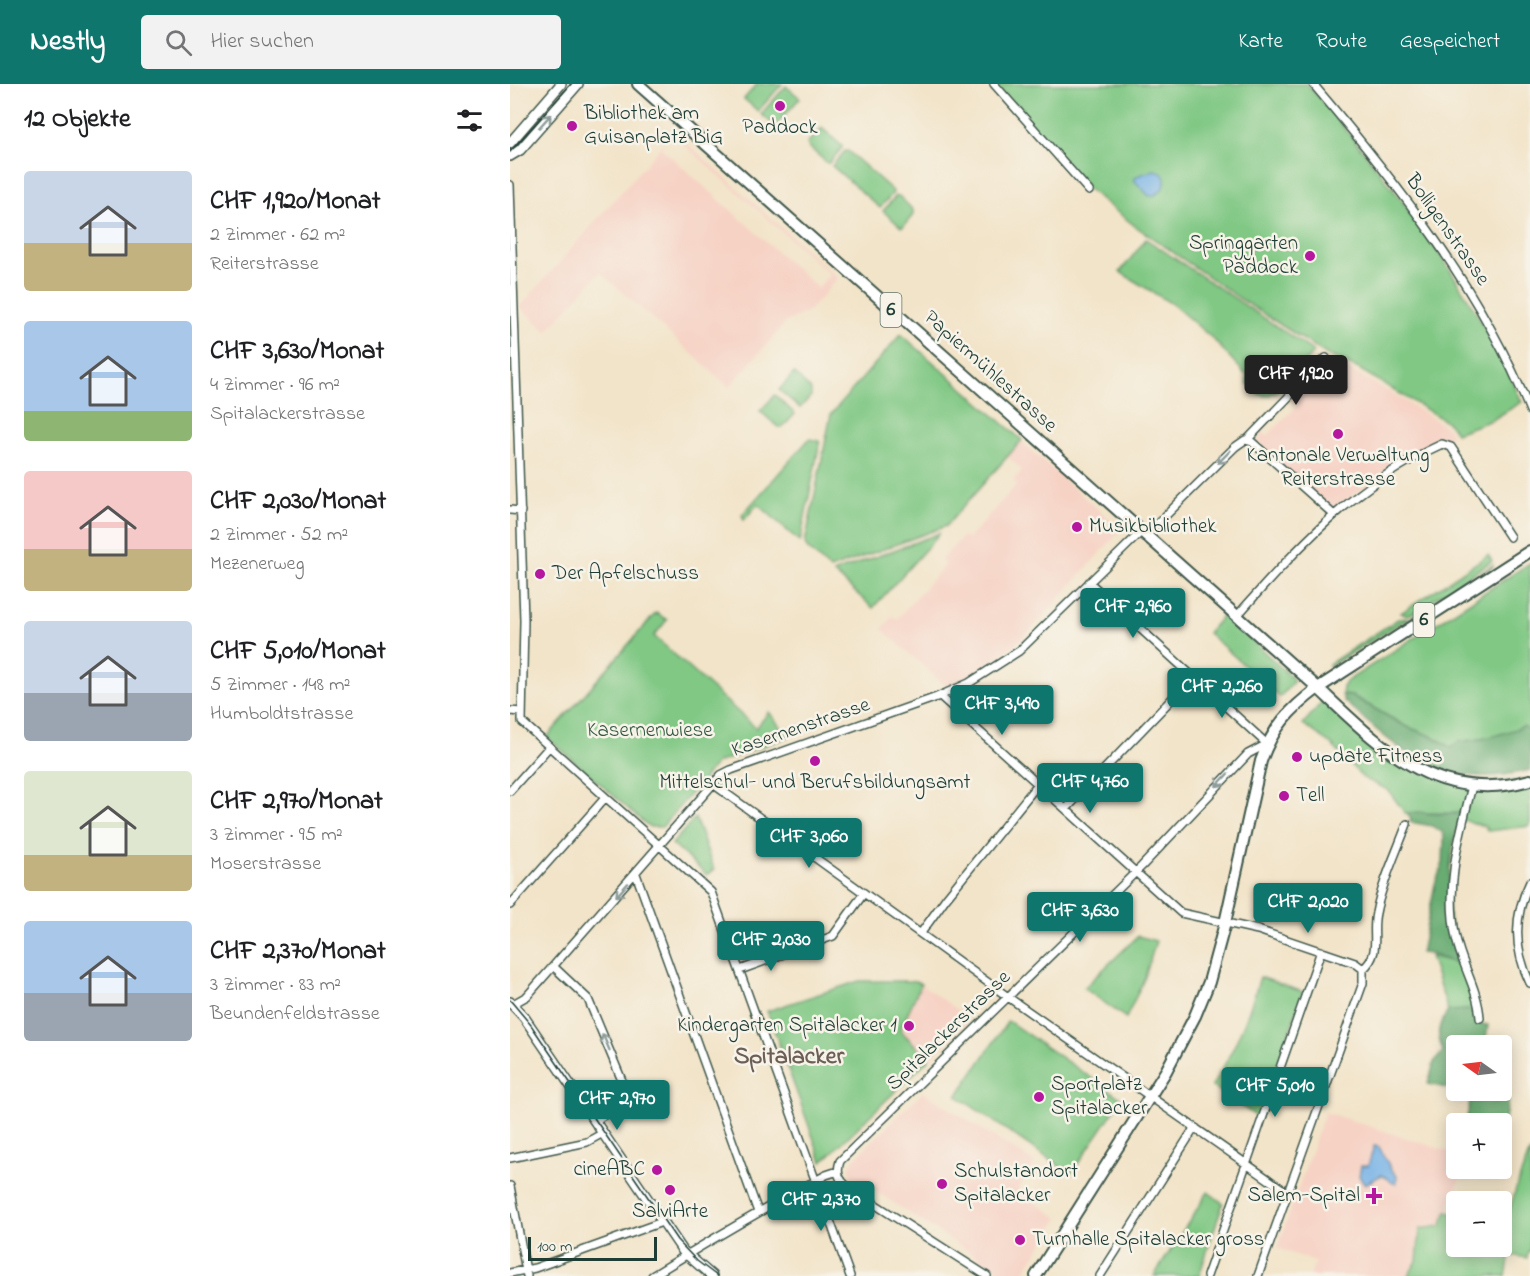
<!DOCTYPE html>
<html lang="de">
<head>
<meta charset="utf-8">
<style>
  body { margin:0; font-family:"Indie Flower",sans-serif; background:#f2f2f2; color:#202124; height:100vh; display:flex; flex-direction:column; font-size:22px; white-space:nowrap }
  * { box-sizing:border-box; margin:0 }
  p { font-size:20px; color:#757577 }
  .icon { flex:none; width:33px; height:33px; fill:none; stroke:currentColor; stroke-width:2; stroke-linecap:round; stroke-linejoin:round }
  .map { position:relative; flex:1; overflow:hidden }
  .details { display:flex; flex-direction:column; background:#fff; width:510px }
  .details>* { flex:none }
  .needle { width:39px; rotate:284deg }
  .controls { position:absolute; left:936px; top:951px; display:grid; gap:12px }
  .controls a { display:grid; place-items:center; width:66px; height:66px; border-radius:6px; background:#fff; box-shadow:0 3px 15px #0003; font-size:30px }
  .scale { position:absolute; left:18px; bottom:15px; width:129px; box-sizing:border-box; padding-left:6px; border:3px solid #1f3d34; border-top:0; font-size:16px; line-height:21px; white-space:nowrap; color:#1f3d34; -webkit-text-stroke:4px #f7f3e8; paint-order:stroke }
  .price { position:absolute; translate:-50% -51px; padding:0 14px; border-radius:6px; background:#0f766e; color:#fff; font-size:20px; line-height:39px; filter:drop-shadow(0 2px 3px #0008) }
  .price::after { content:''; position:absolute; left:50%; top:36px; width:18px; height:14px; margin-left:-9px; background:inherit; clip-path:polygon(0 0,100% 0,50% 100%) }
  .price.current { background:#222; color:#fff }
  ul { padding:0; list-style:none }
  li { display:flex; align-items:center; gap:18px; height:150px; padding:0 24px }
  li span { display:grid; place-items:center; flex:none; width:168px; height:120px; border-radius:6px; color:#555 }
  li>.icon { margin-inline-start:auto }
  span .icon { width:72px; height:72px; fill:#fffc; stroke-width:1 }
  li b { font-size:26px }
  h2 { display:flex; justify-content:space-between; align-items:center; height:72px; padding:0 24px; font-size:26px }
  header { display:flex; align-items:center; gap:36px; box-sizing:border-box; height:84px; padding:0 30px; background:#0f766e; color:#fff }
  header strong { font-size:28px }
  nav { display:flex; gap:33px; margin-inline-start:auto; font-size:21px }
  .search { width:420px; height:54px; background:#f2f2f2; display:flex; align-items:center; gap:15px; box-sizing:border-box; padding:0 21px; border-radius:6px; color:#757577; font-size:22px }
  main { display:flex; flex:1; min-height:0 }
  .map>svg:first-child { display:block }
</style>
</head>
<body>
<header>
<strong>Nestly</strong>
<div class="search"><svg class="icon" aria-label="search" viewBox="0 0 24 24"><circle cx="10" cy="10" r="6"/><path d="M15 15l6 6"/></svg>Hier suchen</div>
<nav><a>Karte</a><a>Route</a><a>Gespeichert</a></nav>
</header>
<main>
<section class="details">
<h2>12 Objekte<svg class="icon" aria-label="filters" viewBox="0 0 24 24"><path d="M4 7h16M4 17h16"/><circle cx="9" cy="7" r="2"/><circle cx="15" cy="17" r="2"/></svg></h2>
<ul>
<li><span style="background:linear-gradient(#c9d6e8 60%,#c2b280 0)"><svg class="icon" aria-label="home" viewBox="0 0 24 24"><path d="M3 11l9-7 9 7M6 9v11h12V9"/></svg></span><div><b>CHF 1,920/Monat</b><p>2 Zimmer · 62 m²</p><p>Reiterstrasse</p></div></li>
<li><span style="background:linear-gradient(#a9c7e8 75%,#8fb573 0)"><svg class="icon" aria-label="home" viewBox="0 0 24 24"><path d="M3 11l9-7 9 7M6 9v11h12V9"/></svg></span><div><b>CHF 3,630/Monat</b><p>4 Zimmer · 96 m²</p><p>Spitalackerstrasse</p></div></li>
<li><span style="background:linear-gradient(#f6c9c9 65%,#c2b280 0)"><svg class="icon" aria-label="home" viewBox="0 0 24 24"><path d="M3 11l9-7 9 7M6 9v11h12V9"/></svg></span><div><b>CHF 2,030/Monat</b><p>2 Zimmer · 52 m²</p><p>Mezenerweg</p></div></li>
<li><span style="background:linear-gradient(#c9d6e8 60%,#9aa5b1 0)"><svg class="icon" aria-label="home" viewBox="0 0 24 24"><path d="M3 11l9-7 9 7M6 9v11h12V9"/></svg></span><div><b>CHF 5,010/Monat</b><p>5 Zimmer · 148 m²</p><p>Humboldtstrasse</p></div></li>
<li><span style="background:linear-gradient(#dfe7d0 70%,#c2b280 0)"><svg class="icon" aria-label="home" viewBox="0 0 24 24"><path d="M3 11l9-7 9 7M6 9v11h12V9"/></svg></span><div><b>CHF 2,970/Monat</b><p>3 Zimmer · 95 m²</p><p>Moserstrasse</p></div></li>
<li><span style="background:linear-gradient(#a9c7e8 60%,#9aa5b1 0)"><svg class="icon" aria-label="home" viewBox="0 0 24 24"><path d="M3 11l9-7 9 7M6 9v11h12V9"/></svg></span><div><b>CHF 2,370/Monat</b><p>3 Zimmer · 83 m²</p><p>Beundenfeldstrasse</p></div></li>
</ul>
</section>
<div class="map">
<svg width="1020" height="1192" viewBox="0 0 1020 1192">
  <rect width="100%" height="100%" fill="#f7f3e8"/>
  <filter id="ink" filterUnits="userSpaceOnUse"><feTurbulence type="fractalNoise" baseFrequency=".0167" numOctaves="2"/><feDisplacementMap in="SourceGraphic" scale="12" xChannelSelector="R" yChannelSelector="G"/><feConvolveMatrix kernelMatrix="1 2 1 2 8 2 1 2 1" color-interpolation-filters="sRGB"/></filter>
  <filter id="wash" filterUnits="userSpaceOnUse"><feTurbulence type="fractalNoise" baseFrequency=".008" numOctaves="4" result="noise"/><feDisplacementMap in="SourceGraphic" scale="24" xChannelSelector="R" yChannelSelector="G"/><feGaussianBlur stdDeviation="1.35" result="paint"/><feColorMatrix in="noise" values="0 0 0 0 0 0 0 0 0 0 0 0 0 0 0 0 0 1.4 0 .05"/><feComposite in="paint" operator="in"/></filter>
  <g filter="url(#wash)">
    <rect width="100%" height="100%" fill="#f2e4c9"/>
    <path fill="#f6d2c4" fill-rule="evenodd" d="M164,48L328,194L299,227L276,238L219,303L90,188L37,247L10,223ZM162,50L320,190L308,204L151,64Z
      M820,279L842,287L882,309L938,344L942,351L874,388L823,426L746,357L750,353V345L814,281ZM781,315L788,321L757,352L751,346Z
      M511,357L611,446L512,555L490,572L438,604L372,545L383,532L387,535L435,481L431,476L453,452L458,455L507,400L503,397L512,386L497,372Z
      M411,900L460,935L419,975L390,946Z
      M413,1008L525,1079L507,1107L549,1134L511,1192H497L342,1092L339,1085L342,1077Z
      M815,1028L946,1070V1084L954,1085L931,1142L909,1146L906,1176L897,1192H800L805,1178L767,1164Z"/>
    <path fill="#80c884" stroke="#50825c" stroke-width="1.5" d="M247,0H272L248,27L234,15Z
      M485,0H797C881,97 960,200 1012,318L982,336L946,349L939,339L849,285L816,270L729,214L625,142L578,105Z
      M276,2L290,14L265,42L251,30Z
      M312,44L332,62V64L319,79H317L298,62L297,59Z
      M335,67H338L383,107V109L370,124L322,82Z
      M386,112H389L403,126V131L393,143H391L373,127Z
      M636,155L793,260L804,268L765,308L757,312L748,310L737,299V292L703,255L662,220L610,188Z
      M391,250L512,356L436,442L320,485L297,464L295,459L321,330Z
      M284,289L301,306V312L290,324L269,306Z
      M265,311L285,330L273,343H268L250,327Z
      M299,355L310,357L290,458L248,420L234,436L232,431Z
      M430,449L363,524L324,489L325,488Z
      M978,471L982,477L901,530L895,531L891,529Z
      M1020,479V647L1013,643C992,650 972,657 949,657L942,664L924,653L895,642L843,612L832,611L833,603L837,597Z
      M983,481V483L914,528L889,540L819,583V580L888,535L901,534Z
      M146,529L157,536L144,552L246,644L259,628L278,653L207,679L152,743H139L37,653Z
      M714,530L783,595L784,597L770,613L698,549Z
      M816,613L870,662L943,699L1020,696V742L978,747L974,742L949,735L951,729H895L878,706L853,694L821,660L793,640Z
      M185,734L204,785L197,791L162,760Z
      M628,852L646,857L635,893L616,934L574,904Z
      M920,872L950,880L964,913L966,927H938Z
      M750,893L793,908L749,1034L702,1002C724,968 739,931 750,893Z
      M349,897H406L411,900L390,946L419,975L312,1078L257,927Z
      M498,937L612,1015L561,1090L447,1012Z
      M1020,1067V1167H1018L1017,1174L1000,1171L996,1192H898L907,1177L910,1145L931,1142L937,1127L946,1132V1162H992V1141L995,1142L1007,1101Z
      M698,1108L713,1119L689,1192H644Z"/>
    <path fill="#68ac72" stroke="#447453" stroke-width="1.5" d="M832,611L842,612L895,642L924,653L941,664L949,657C972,657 992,650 1014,642L1020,647V686C933,707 895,672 834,617Z
      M909,728C924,731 936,730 951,729C938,777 931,832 950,880L920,870L911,869L925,800L933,779L934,753L932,748L922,742L900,738L901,735L897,729Z
      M957,926L966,927L967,936L972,940L978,941L975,961L946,962V1006L918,1000L924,978L933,968C926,948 927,944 938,927Z
      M947,1007H984L999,1010L992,1053V1040L956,1039L961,1011Z"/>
    <path fill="#74b1e6" stroke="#4a778d" stroke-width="1.5" d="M644,86C663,89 655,112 639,112L624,96L627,92Z
      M864,1062L869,1063L881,1085L887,1092L886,1099H883L872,1091L855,1100L849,1092L851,1082H858Z"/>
  </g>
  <g filter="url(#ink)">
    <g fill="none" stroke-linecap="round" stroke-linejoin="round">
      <defs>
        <path id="minor" d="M484,0L579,107
          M803,0C887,99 971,205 1020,327
          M0,101L14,536L12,638L201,808L340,1192
          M737,356L816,274
          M0,426L11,427
          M635,452L725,363L735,356L742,358L823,430
          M727,532C788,463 846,399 932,360L941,363L1000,453
          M430,612L671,829L748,846L845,879L853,885V899L748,1192
          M0,627L11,628
          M203,700L505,918L778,1109
          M962,702C949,752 935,803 946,854C952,882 968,905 970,934
          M0,707L39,663
          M556,725L684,592
          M126,790L248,1128
          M1020,798C1003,832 1004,866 1020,899
          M0,821L95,714
          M411,849L436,814L528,700
          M44,883L78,915L118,1011L116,1016L85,1037
          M853,885C872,869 861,850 866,829C871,801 887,767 897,740
          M230,886L323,852L354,809
          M3,920L17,912L211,691L221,686L427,613L459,599L509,567L631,448
          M0,1074L77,1058L93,1049
          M0,1102L17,1192
          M0,1189L25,1184L152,1138
          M142,1192C199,1157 257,1123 316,1091L328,1087
          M477,1192L338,1103C329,1096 326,1089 330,1077L632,782L738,670L757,660L579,498
          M590,1192L685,1043
          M697,1192L811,867"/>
        <path id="tertiary" d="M0,59L51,0
          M0,72L10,66L68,0
          M0,918L14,933L173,1167L202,1192"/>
        <path id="secondary" d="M526,1192L656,987L685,932L699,898L715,839L751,677C763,643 779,626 808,604C871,663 926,722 1020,696"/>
        <path id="primary" d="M128,0L808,604L1020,467"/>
      </defs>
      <use href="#minor" stroke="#3f564a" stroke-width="10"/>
      <use href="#tertiary" stroke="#3f564a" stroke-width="12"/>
      <use href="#secondary" stroke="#3f564a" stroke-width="14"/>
      <use href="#primary" stroke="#3f564a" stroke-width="14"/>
      <use href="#minor" stroke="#fff" stroke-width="7"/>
      <use href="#tertiary" stroke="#fff" stroke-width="9"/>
      <use href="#secondary" stroke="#fff" stroke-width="10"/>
      <use href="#primary" stroke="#fff" stroke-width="10"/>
      <path stroke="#1f3d34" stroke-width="1.5" d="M0,68L61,0
        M0,916L21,941L167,1156L187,1177L207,1192"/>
    </g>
    <defs><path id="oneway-shaft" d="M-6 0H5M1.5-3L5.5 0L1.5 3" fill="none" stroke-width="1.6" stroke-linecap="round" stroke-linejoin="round" transform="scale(1.5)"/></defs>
    <g stroke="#8f9e9a">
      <use href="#oneway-shaft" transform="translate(35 37) rotate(-48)"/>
      <use href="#oneway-shaft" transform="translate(714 373) rotate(135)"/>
      <use href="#oneway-shaft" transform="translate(712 696) rotate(133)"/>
      <use href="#oneway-shaft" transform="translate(112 806) rotate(132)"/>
      <use href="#oneway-shaft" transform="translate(96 958) rotate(-113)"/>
    </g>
  </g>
  <g fill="#b5179e" stroke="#f7f3e8" stroke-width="2">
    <circle cx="270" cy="22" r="6"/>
    <circle cx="62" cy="42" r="6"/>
    <circle cx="800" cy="172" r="6"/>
    <circle cx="828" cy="350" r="6"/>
    <circle cx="567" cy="443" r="6"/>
    <circle cx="30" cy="490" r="6"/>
    <circle cx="787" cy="673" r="6"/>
    <circle cx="305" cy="677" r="6"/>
    <circle cx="774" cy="712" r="6"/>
    <circle cx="399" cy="942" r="6"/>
    <circle cx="529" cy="1013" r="6"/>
    <circle cx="147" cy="1086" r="6"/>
    <circle cx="432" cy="1100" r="6"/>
    <circle cx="160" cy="1106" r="6"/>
    <path d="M861 1103h6v6h6v6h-6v6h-6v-6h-6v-6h6z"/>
    <circle cx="510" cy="1156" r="6"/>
  </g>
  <g text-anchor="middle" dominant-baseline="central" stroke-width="5" stroke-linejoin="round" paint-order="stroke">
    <g fill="#f7f3e8" stroke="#60746a" stroke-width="1.5">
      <rect x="370.5" y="209" width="21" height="34" rx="4.5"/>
      <rect x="903.5" y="519" width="21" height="34" rx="4.5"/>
    </g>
    <g font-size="20" font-weight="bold" fill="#1f3d34">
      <text x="381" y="226">6</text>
      <text x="914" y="536">6</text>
    </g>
    <g font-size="21" fill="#1f3d34" stroke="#f7f3e8" text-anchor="start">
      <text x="74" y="30">Bibliothek am<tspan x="74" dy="24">Guisanplatz BiG</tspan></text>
      <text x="270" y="44" text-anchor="middle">Paddock</text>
      <text x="788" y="160" text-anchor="end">Springgarten<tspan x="788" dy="24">Paddock</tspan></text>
      <text x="828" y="372" text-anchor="middle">Kantonale Verwaltung<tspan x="828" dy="24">Reiterstrasse</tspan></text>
      <text x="579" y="443">Musikbibliothek</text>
      <text x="42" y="490">Der Apfelschuss</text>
      <text x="799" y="673">update Fitness</text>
      <text x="305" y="699" text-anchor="middle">Mittelschul- und Berufsbildungsamt</text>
      <text x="786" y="712">Tell</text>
      <text x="387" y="942" text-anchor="end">Kindergarten Spitalacker 1</text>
      <text x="541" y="1001">Sportplatz<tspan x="541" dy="24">Spitalacker</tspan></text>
      <text x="135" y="1086" text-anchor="end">cineABC</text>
      <text x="444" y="1088">Schulstandort<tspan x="444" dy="24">Spitalacker</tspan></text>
      <text x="850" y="1112" text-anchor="end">Salem-Spital</text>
      <text x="160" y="1128" text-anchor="middle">SalviArte</text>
      <text x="522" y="1156">Turnhalle Spitalacker gross</text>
    </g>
    <g font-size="21" fill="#1f3d34" stroke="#f7f3e8">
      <text transform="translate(937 146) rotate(55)">Bolligenstrasse</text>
      <text transform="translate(480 288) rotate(42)">Papiermühlestrasse</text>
      <text transform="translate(291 644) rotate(-19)">Kasernenstrasse</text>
      <text transform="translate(439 947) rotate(-44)">Spitalackerstrasse</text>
    </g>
    <g font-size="21" fill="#325944" stroke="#f7f3e8">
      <text x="140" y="647">Kasernenwiese</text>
    </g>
    <g font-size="24" font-weight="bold" fill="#6b5f56" stroke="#f7f3e8">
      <text x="279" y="973">Spitalacker</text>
    </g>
  </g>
</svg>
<div class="controls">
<a><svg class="needle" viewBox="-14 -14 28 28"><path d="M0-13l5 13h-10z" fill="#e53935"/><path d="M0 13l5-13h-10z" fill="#757577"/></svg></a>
<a>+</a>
<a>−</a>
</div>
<div class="scale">100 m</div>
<b class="price current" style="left:786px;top:322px">CHF 1,920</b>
<b class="price" style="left:623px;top:555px">CHF 2,960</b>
<b class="price" style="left:712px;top:635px">CHF 2,260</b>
<b class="price" style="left:492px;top:652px">CHF 3,490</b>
<b class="price" style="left:580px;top:730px">CHF 4,760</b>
<b class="price" style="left:299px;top:785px">CHF 3,060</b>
<b class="price" style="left:798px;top:850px">CHF 2,020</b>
<b class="price" style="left:570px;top:859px">CHF 3,630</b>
<b class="price" style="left:261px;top:888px">CHF 2,030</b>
<b class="price" style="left:765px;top:1034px">CHF 5,010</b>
<b class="price" style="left:107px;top:1047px">CHF 2,970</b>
<b class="price" style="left:311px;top:1148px">CHF 2,370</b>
</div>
</main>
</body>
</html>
